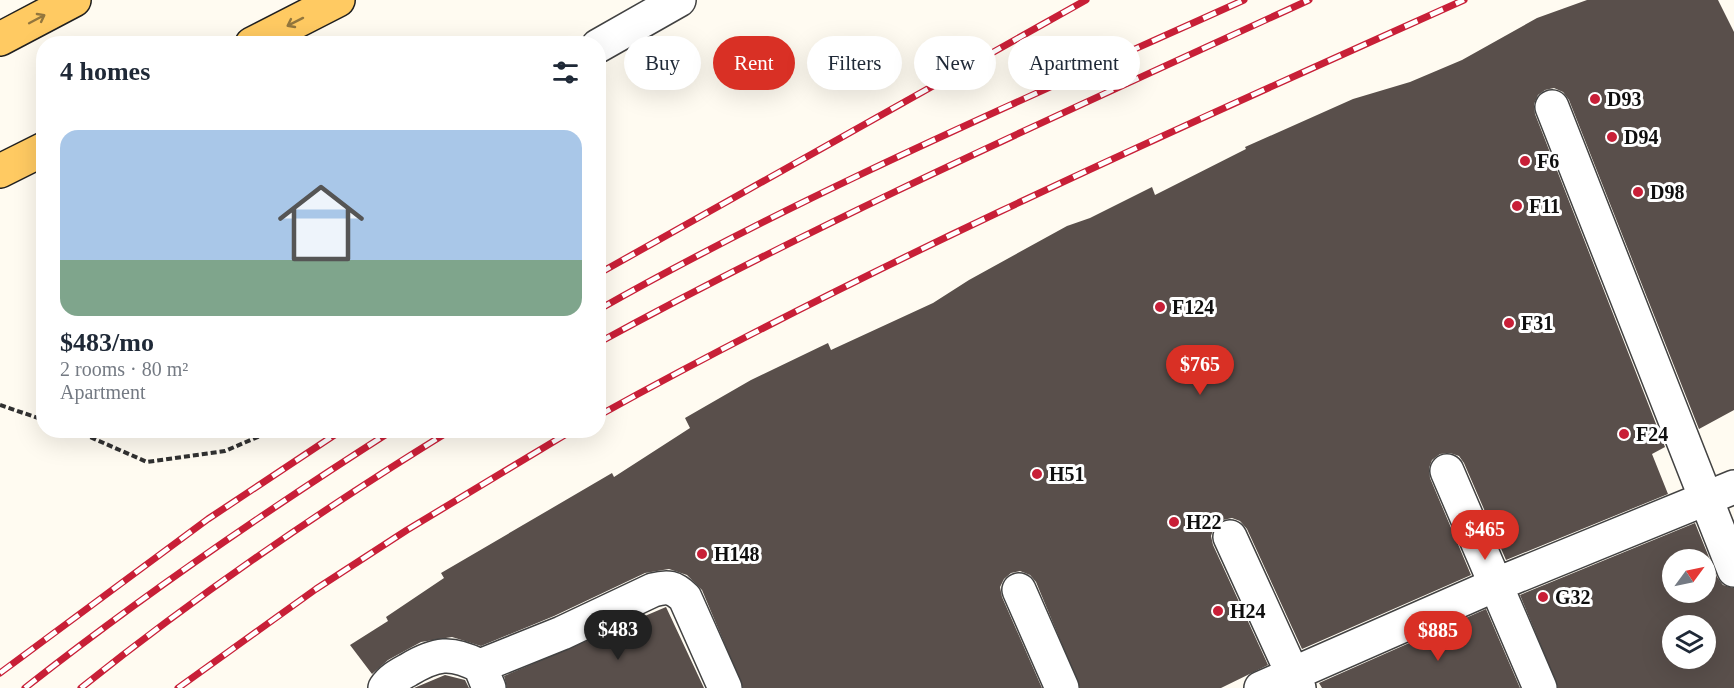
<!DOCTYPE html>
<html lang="en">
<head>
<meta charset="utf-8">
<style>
  body { margin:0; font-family:"Times New Roman",serif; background:#f2f2f3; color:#1f2937; height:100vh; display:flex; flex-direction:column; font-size:22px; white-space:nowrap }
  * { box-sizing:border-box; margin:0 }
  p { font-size:20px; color:#747a83 }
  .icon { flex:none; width:33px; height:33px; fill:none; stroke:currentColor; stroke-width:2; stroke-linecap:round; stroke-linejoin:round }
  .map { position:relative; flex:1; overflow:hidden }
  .panel { position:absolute; left:36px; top:36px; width:570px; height:402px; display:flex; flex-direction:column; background:#fff; border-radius:24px; box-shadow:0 6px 24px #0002 }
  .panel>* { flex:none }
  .banner { position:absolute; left:624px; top:36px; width:570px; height:54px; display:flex; gap:12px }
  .needle { width:39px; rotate:57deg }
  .buttons { position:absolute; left:1662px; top:549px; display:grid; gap:12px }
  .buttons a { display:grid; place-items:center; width:54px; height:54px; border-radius:50%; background:#fff; box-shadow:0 6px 24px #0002; font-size:30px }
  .price { position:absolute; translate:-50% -51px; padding:0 14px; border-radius:21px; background:#d93025; color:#fff; font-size:20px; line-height:39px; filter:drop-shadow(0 2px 3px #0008) }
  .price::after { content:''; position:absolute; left:50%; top:36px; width:18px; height:14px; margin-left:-9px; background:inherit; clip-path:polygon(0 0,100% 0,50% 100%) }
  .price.active { background:#222; color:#fff }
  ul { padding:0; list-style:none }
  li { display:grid; align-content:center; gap:12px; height:318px; padding:0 24px }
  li+li { border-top:2px solid #e0e1e3 }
  li span { display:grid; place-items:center; height:186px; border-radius:18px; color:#555 }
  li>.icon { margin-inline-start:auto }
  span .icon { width:108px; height:108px; fill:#fffc; stroke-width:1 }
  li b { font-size:26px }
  h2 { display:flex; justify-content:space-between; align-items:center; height:72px; padding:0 24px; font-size:26px }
  .tag { padding:0 21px; border-radius:27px; background:#fff; box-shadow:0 6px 24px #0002; font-size:21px; line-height:54px }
  .tag.active { background:#d93025; color:#fff }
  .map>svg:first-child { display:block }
</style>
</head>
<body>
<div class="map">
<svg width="1734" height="688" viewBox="0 0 1734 688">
  <rect width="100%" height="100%" fill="#fffbf1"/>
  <path fill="#594f4b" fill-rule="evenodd" d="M1587,0H1718L1734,32V410L1699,429L1569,100L1563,92L1554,88L1545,90L1538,95L1534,104L1535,114L1665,447L1652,454L1668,494L1506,560L1464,463L1459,456L1450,453L1440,454L1432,460L1429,468L1430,478L1471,575L1302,649L1247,529L1240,521L1232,518L1223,520L1214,527L1211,536L1213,545L1268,665L1221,688H1080L1036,582L1030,575L1020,571L1011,573L1004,579L1000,587L1002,597L1042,688H743L702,590L687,575L669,569L645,573L554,616L481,646L452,637L421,642L388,660L372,674L350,645L388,621L386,617L444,578L441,573L612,473L614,477L690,428L685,418L751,380L828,343L831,350L933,303L969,280L1067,226L1090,218L1152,187L1155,195L1246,149L1245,147L1353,99L1410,82L1462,60L1537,18Z
    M1695,523L1717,577L1723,585L1734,588V688H1558L1520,595ZM1672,560H1706V592H1672ZM1672,626H1706V658H1672Z
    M666,607L704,688H507L504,676Z
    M1486,609L1520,688H1322L1319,683Z
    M445,675L465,680L469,688H414Z"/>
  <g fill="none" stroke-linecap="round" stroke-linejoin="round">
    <defs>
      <path id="minor" d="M598,46L679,0
        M1552,107L1734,570
        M1447,471L1540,688
        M1230,537L1299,688
        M1019,590L1062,688
        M480,666L562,633L653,590C668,586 674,587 685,598L725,688
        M385,688C391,679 399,675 408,670C436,653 451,651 480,666L489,688
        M1261,688L1495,585L1734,487"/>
      <path id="major" d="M0,39L74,0
        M252,44L338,0
        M0,171L44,149"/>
    </defs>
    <use href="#minor" stroke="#424242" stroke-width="36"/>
    <use href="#major" stroke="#202020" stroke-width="36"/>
    <path stroke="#313131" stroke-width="4" stroke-dasharray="6 3" stroke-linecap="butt" d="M0,405L44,420
      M74,430L147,462L225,451L274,430"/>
    <use href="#minor" stroke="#fff" stroke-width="33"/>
    <use href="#major" stroke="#ffca62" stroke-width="33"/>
    <defs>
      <path id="rail" d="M598,274L1086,0
        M598,310C806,192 1027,98 1244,0
        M598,343C830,216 1070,110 1309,0
        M598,416C878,261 1172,131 1464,0
        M0,673L208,519L342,430
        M25,688C143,595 266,511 393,430
        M81,688C198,594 323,509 451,430
        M178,688L316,589L407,530L573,430"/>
    </defs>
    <use href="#rail" stroke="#c81f37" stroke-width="7"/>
    <use href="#rail" stroke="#fff" stroke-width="4.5" stroke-dasharray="14" stroke-linecap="butt"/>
  </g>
  <defs><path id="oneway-shaft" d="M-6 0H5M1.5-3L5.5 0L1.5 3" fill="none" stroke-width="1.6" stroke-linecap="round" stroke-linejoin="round" transform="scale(1.5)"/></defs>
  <g stroke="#93763d">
    <use href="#oneway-shaft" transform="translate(37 19) rotate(-28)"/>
    <use href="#oneway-shaft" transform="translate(295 22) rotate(153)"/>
  </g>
  <g fill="#c81f37" stroke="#fff" stroke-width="2">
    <circle cx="1595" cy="99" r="6"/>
    <circle cx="1612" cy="137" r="6"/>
    <circle cx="1525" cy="161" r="6"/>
    <circle cx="1638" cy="192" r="6"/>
    <circle cx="1517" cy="206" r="6"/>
    <circle cx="1160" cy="307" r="6"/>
    <circle cx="1509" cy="323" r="6"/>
    <circle cx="1624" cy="434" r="6"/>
    <circle cx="1037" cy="474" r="6"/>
    <circle cx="1174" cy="522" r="6"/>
    <circle cx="702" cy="554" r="6"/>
    <circle cx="1543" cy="597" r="6"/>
    <circle cx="1218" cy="611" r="6"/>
  </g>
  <g text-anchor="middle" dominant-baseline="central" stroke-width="6" stroke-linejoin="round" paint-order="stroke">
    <g font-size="20" font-weight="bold" fill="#0f0f0f" stroke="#fff" text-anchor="start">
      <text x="1607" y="99">D93</text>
      <text x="1624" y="137">D94</text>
      <text x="1537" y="161">F6</text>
      <text x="1650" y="192">D98</text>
      <text x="1529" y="206">F11</text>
      <text x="1172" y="307">F124</text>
      <text x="1521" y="323">F31</text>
      <text x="1636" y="434">F24</text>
      <text x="1049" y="474">H51</text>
      <text x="1186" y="522">H22</text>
      <text x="714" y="554">H148</text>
      <text x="1555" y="597">G32</text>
      <text x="1230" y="611">H24</text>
    </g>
  </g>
</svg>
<div class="buttons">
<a><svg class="needle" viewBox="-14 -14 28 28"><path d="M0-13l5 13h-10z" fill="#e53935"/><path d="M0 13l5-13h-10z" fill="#747a83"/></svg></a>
<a><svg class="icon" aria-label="layers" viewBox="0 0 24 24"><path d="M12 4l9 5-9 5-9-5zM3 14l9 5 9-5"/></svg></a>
</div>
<b class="price" style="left:1200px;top:396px">$765</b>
<b class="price" style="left:1485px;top:561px">$465</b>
<b class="price active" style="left:618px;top:661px">$483</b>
<b class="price" style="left:1438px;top:662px">$885</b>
<div class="banner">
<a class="tag">Buy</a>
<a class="tag active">Rent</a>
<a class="tag">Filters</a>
<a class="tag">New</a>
<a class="tag">Apartment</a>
</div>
<section class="panel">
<h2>4 homes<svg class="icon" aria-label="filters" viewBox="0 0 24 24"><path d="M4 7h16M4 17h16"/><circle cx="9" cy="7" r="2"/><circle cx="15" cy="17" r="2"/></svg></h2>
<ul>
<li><span style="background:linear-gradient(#a9c7e8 70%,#7fa58c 0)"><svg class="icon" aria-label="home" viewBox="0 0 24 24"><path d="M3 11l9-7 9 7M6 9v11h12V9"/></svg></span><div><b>$483/mo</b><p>2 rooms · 80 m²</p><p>Apartment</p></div></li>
</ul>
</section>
</div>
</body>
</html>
